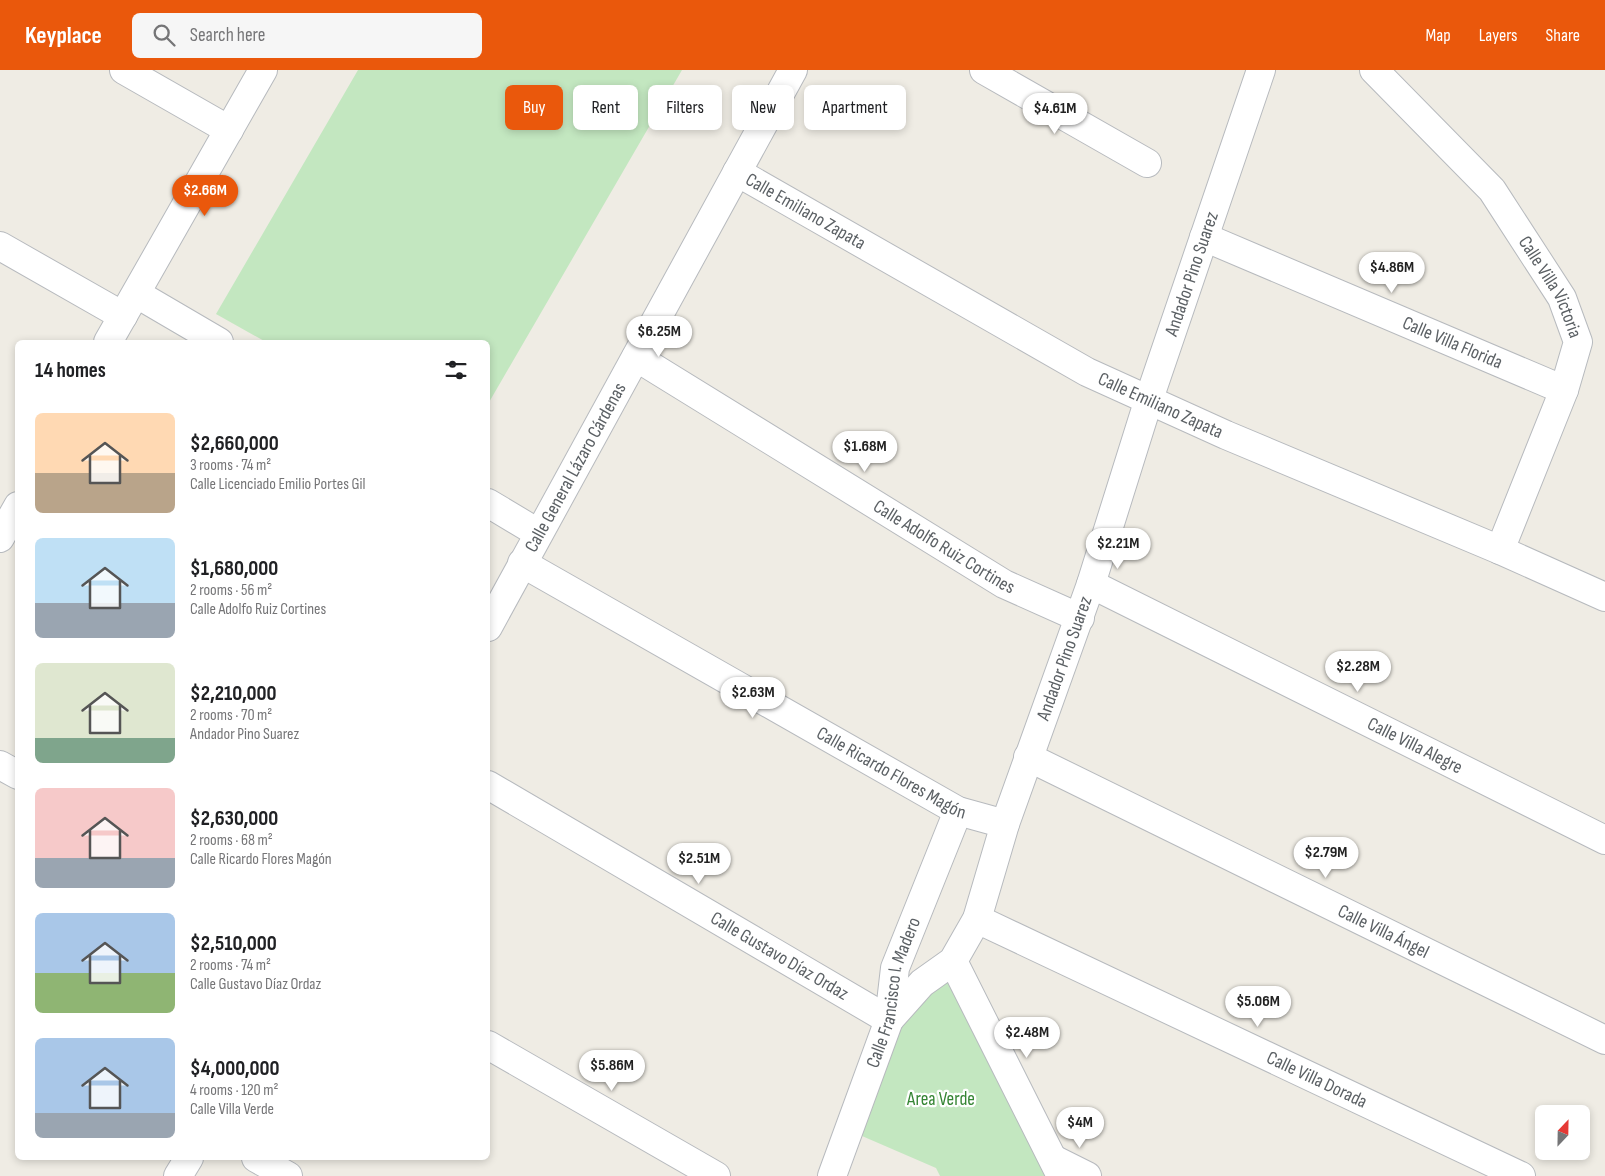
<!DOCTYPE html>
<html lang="en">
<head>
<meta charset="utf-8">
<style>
  body { margin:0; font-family:"Sofia Sans Condensed",sans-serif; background:#f6f6f6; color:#202124; height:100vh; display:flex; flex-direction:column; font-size:19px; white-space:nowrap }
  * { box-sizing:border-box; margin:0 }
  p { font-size:16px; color:#757577 }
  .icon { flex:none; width:28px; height:28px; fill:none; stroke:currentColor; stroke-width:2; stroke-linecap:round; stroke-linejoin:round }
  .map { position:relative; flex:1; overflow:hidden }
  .sheet { position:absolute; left:15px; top:270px; width:475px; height:820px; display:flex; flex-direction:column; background:#fff; border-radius:8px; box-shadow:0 2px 8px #0003 }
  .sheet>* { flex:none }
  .banner { position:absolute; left:505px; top:15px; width:475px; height:45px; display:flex; gap:10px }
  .needle { width:32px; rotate:22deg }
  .fabs { position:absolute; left:1535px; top:1035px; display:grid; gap:10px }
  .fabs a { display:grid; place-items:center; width:55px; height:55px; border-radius:8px; background:#fff; box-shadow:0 2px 8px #0003; font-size:25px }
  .price { position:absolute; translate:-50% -42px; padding:0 11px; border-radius:18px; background:#fff; color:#222; font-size:16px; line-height:32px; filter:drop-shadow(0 1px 2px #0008) }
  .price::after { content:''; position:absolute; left:50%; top:30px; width:15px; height:11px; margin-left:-8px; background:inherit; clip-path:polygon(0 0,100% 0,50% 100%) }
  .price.active { background:#ea580c; color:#fff }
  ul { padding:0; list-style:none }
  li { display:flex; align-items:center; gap:15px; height:125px; padding:0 20px }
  li span { display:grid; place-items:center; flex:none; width:140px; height:100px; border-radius:8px; color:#555 }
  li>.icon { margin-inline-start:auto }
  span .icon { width:60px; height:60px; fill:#fffc; stroke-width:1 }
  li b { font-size:21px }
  h2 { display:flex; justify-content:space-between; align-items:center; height:60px; padding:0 20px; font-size:21px }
  .tag { padding:0 18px; border-radius:8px; background:#fff; box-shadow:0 2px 8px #0003; font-size:18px; line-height:45px }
  .tag.active { background:#ea580c; color:#fff }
  header { display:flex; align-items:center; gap:30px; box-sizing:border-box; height:70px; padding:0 25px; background:#ea580c; color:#fff }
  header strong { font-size:24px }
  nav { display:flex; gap:28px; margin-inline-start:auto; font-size:18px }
  .search { width:350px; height:45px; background:#f6f6f6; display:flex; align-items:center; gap:12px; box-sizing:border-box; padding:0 18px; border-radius:8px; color:#757577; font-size:19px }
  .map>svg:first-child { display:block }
</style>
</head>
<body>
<header>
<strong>Keyplace</strong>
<div class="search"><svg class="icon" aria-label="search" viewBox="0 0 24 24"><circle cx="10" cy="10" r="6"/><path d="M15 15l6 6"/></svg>Search here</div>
<nav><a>Map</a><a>Layers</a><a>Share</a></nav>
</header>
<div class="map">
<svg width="1605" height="1106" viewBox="0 0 1605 1106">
  <rect width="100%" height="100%" fill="#efece4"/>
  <path fill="#c3e7c0" d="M358,0H682L488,334V272H266L216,244Z
    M955,902L1047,1106H940L936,1098L862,1066L899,946Z"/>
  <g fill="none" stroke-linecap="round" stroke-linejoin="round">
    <defs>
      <g id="minor">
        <path d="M124,0L229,60"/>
        <path d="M984,0L1147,93"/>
        <path id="s1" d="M1374,0L1492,120L1562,228L1578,272L1564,320L1500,480"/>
        <path id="s2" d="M737,102L1087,302L1226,365L1500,480L1605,527"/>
        <path id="s3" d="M1204,167L1564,320"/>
        <path d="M0,176L123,246"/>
        <path d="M137,224L219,272"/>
        <path d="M108,272L263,0"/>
        <path id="s4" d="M636,287L1004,514L1080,548"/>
        <path d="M488,433L538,463"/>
        <path d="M0,468L18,436"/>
        <path id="s5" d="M522,493L958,741L1005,754"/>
        <path id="s6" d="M1091,514L1605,770"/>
        <path id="s7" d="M488,557L793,0"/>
        <path id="s8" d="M1028,687L1605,970"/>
        <path d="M0,695L18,705"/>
        <path id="s9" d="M488,715L889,950"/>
        <path id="s10" d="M977,849L1521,1106"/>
        <path d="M953,891L1061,1106"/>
        <path id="s11" d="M889,950L922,913L953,891L977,849L1005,754L1091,514L1149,329L1261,0"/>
        <path d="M488,975L716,1106"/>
        <path d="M256,1088L288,1106"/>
        <path d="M1055,1090L1087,1106"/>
        <path d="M178,1106L189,1088"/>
        <path id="s12" d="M832,1106L889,950L895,898L958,741"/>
      </g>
    </defs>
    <use href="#minor" stroke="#b7babe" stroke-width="30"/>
    <use href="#minor" stroke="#fff" stroke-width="28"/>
  </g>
  <g text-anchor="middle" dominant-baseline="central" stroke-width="4.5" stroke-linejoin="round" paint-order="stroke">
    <g font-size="19" fill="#5c6165" stroke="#fff">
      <text stroke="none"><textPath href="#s2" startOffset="79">Calle Emiliano Zapata</textPath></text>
      <text stroke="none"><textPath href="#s11" startOffset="816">Andador Pino Suarez</textPath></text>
      <text stroke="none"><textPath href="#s1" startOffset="282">Calle Villa Victoria</textPath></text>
      <text stroke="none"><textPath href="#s3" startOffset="270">Calle Villa Florida</textPath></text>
      <text stroke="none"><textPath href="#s2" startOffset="484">Calle Emiliano Zapata</textPath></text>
      <text stroke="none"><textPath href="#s7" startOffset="182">Calle General Lázaro Cárdenas</textPath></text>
      <text stroke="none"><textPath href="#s4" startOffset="362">Calle Adolfo Ruiz Cortines</textPath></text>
      <text stroke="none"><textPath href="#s11" startOffset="411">Andador Pino Suarez</textPath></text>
      <text stroke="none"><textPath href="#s6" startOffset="362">Calle Villa Alegre</textPath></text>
      <text stroke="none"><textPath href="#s5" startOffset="425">Calle Ricardo Flores Magón</textPath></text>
      <text stroke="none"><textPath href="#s8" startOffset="396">Calle Villa Ángel</textPath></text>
      <text stroke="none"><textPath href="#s9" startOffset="338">Calle Gustavo Díaz Ordaz</textPath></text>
      <text stroke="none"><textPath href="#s12" startOffset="194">Calle Francisco I. Madero</textPath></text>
      <text stroke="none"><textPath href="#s10" startOffset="376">Calle Villa Dorada</textPath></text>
    </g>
    <g font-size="19" fill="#358534" stroke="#fff">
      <text x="941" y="1029">Area Verde</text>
    </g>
  </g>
</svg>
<div class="fabs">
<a><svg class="needle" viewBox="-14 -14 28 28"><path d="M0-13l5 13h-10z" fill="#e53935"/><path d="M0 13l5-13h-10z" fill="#757577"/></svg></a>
</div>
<b class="price" style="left:1055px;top:65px">$4.61M</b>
<b class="price active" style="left:205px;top:147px">$2.66M</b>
<b class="price" style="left:1392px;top:224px">$4.86M</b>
<b class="price" style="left:659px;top:288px">$6.25M</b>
<b class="price" style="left:865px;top:403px">$1.68M</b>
<b class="price" style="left:1118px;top:500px">$2.21M</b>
<b class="price" style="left:1358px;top:623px">$2.28M</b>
<b class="price" style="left:753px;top:649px">$2.63M</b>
<b class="price" style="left:1326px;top:809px">$2.79M</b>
<b class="price" style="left:699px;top:815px">$2.51M</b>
<b class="price" style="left:1258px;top:958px">$5.06M</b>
<b class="price" style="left:1027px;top:989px">$2.48M</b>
<b class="price" style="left:612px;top:1022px">$5.86M</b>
<b class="price" style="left:1080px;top:1079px">$4M</b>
<div class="banner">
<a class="tag active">Buy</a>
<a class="tag">Rent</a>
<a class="tag">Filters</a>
<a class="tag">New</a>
<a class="tag">Apartment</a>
</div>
<section class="sheet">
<h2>14 homes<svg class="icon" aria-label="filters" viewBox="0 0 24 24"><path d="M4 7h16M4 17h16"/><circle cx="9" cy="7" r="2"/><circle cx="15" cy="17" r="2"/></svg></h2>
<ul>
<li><span style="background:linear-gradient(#ffd9b3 60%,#b9a48a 0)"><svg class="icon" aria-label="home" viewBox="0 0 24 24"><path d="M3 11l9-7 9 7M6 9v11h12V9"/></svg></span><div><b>$2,660,000</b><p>3 rooms · 74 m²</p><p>Calle Licenciado Emilio Portes Gil</p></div></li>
<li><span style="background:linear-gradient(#bfe0f5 65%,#9aa5b1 0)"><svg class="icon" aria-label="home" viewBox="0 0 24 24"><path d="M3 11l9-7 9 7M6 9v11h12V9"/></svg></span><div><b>$1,680,000</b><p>2 rooms · 56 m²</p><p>Calle Adolfo Ruiz Cortines</p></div></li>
<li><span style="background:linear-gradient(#dfe7d0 75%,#7fa58c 0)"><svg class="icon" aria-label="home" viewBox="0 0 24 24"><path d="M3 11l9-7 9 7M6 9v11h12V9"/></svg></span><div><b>$2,210,000</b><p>2 rooms · 70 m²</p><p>Andador Pino Suarez</p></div></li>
<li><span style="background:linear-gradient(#f6c9c9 70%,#9aa5b1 0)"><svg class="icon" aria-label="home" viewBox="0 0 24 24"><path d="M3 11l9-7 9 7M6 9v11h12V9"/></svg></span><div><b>$2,630,000</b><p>2 rooms · 68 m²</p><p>Calle Ricardo Flores Magón</p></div></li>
<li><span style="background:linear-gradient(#a9c7e8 60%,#8fb573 0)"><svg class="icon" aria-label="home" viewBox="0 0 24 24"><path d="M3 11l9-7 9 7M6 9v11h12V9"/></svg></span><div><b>$2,510,000</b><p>2 rooms · 74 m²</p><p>Calle Gustavo Díaz Ordaz</p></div></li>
<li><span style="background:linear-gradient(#a9c7e8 75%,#9aa5b1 0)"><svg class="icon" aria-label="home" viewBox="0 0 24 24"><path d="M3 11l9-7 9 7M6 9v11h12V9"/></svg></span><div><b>$4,000,000</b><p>4 rooms · 120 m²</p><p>Calle Villa Verde</p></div></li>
</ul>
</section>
</div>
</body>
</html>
